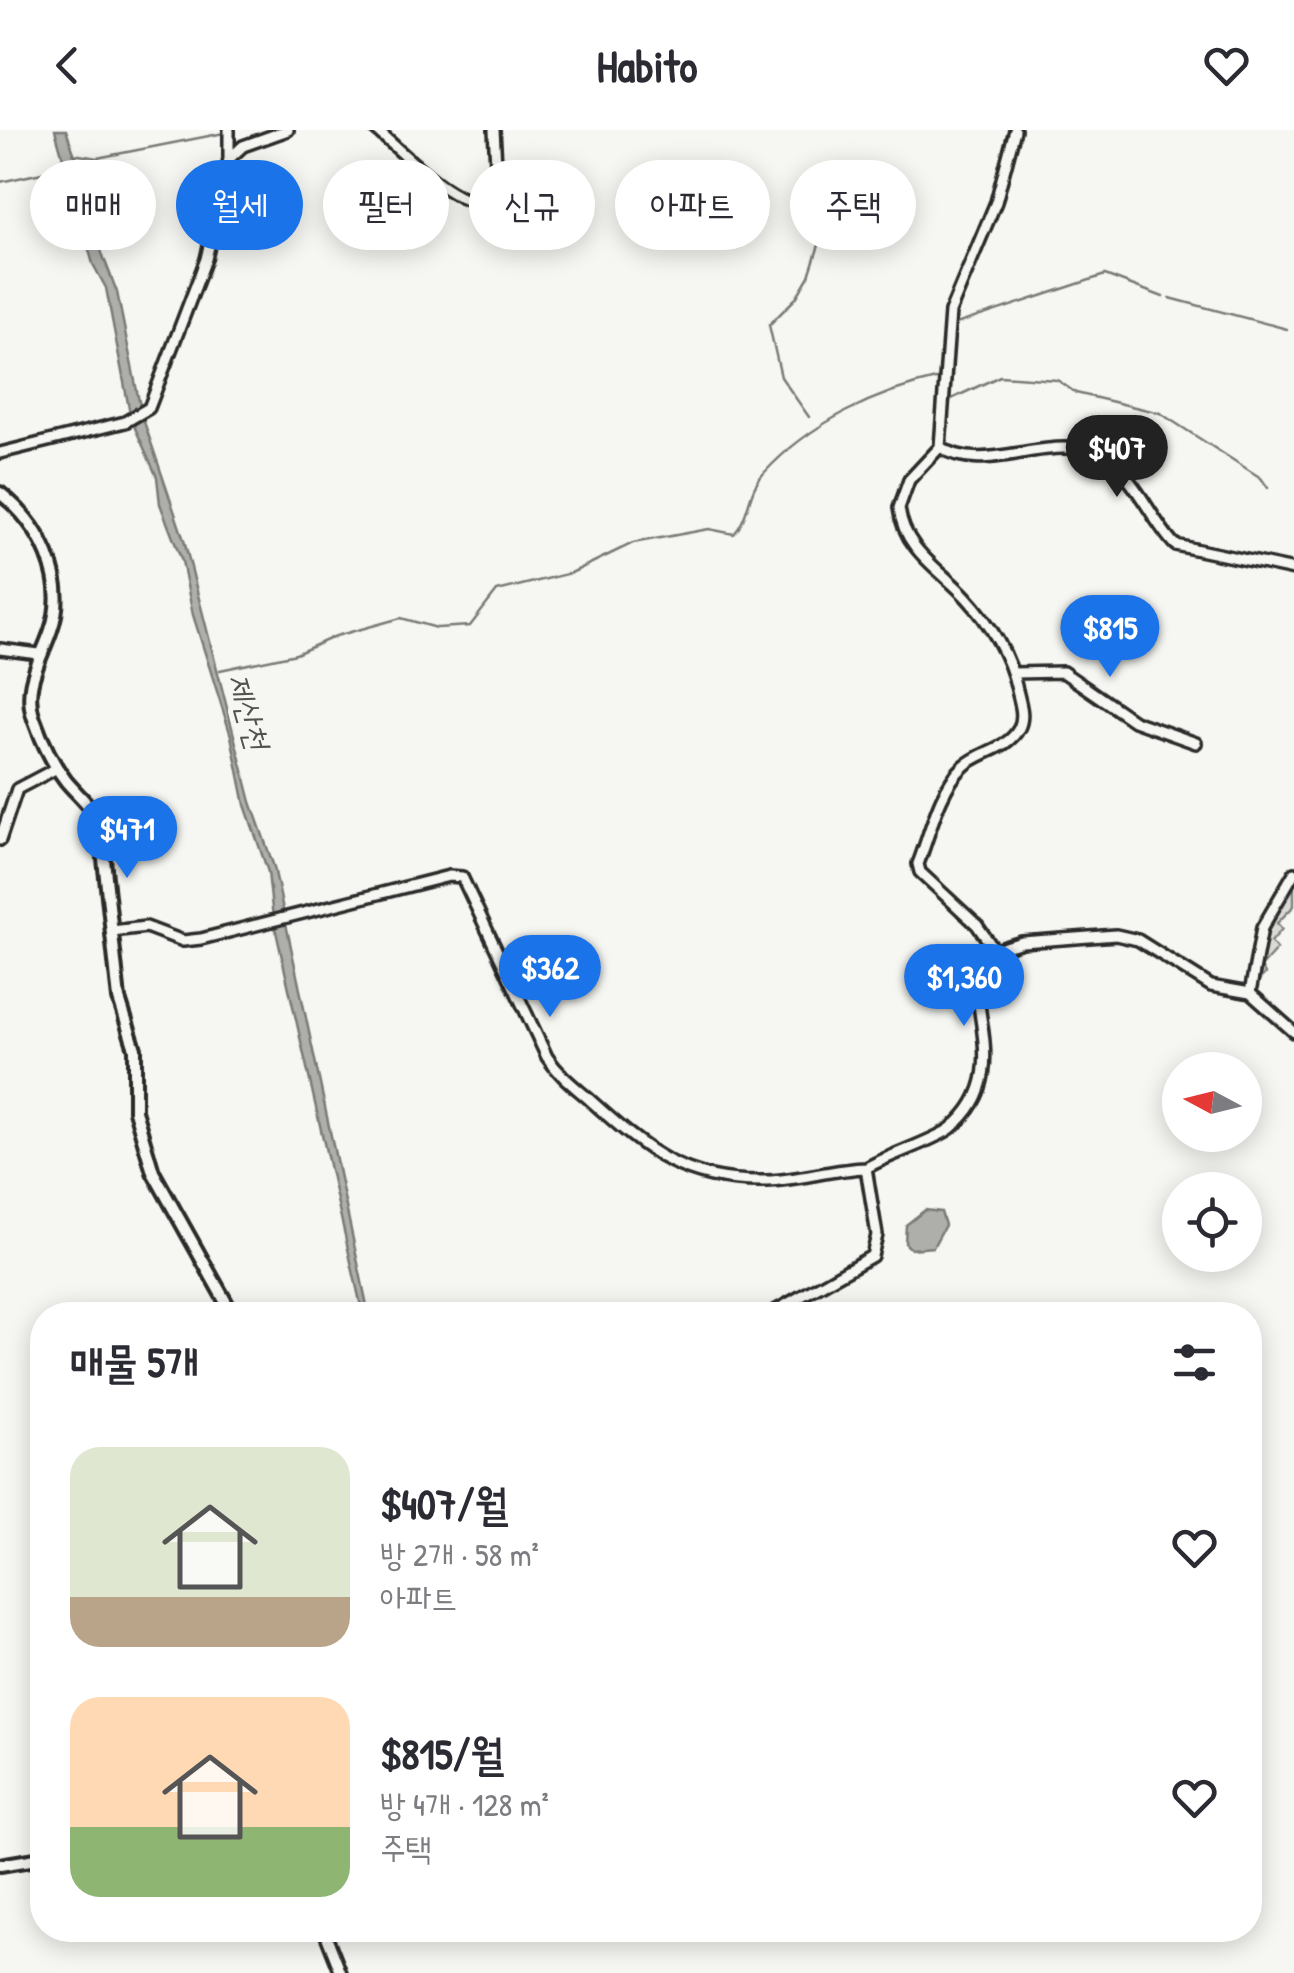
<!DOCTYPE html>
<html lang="ko">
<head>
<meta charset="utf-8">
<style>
  body { margin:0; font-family:"Patrick Hand","Poor Story",sans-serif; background:#f2f2f3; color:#2b2b33; height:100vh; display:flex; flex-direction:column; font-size:38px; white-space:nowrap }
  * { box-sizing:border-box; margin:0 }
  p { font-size:32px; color:#7c7c81 }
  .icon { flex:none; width:55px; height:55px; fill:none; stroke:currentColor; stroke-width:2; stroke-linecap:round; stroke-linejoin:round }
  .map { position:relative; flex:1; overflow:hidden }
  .sheet { position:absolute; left:30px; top:1172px; width:1232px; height:640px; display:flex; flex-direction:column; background:#fff; border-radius:40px; box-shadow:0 5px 25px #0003 }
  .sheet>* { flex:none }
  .banner { position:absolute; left:30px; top:30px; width:1235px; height:90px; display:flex; gap:20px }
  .needle { width:65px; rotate:277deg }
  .buttons { position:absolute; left:1162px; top:922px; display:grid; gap:20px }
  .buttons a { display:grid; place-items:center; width:100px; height:100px; border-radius:50%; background:#fff; box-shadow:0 5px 25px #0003; font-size:50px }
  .price { position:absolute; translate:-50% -85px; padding:0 22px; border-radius:35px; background:#1a73e8; color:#fff; font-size:32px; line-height:65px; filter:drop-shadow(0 2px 5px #0008) }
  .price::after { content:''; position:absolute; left:50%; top:60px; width:30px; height:22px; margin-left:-15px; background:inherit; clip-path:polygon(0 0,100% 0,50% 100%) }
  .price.current { background:#222; color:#fff }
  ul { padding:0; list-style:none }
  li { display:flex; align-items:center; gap:30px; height:250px; padding:0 40px }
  li span { display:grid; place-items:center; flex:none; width:280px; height:200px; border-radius:30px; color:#555 }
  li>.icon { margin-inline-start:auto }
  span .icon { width:120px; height:120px; fill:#fffc; stroke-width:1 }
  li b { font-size:42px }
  h2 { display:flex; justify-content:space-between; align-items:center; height:120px; padding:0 40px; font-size:42px }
  .tag { padding:0 35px; border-radius:45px; background:#fff; box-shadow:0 5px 25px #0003; font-size:35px; line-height:90px }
  .tag.current { background:#1a73e8; color:#fff }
  header { display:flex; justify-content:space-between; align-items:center; height:130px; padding:0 40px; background:#fff; font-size:45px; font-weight:700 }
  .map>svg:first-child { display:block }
</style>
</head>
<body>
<header><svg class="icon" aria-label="back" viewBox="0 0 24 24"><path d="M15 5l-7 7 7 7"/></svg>Habito<svg class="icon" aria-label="heart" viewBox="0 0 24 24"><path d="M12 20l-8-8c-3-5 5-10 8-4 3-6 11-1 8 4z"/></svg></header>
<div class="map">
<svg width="1294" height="1843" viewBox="0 0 1294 1843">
  <rect width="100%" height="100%" fill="#f6f6f2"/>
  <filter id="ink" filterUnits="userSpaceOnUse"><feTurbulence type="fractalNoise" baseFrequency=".01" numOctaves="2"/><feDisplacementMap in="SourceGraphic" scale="20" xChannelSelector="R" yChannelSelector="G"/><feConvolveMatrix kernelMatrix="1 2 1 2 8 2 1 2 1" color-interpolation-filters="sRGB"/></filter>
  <g filter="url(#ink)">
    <path fill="#d9d9d5" stroke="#828280" stroke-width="2.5" d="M1294,748V776L1277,793L1282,799L1271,812L1277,819L1261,837L1265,844L1254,855L1264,799Z"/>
    <path fill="#aeaeab" stroke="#7a7a78" stroke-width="2.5" d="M55,0H66L85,54L95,105L117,162L142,286L184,410L251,672L274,737L369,1185H363C334,1053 303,921 273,788L268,742L245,675L231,606L193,485L182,431L160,374L157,347L131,289L106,158L93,134Z
      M925,1080L941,1082L945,1095L933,1117L911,1119L905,1113L906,1095Z"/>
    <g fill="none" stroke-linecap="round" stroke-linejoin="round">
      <path stroke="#7a7a78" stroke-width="2.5" d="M73,24L97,28L224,3
        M0,52L51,41L64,33
        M1170,168L1287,199
        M953,195L1105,145L1163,167
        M950,245L952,213
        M945,272L1000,246L1057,250L1076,263L1160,283L1261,348L1268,358
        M809,287L781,247L769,195L796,168L809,146L827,90V69L835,63
        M220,540L296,524L336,506L401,488L437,498L470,496L497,461L571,443L633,413L709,399L734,404C750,387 747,361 764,343C810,293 875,262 940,248"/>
      <defs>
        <path id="minor" d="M376,0C410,28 451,76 497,77L498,68L494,0
          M229,27V0
          M940,317C988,349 1055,296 1107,330C1137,349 1151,390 1175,415L1294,440
          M0,323L125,292L149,278L206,129L229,29L243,16L288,0
          M0,519L39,524
          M1013,543L1063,542L1134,591L1196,613
          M0,710L17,659L57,638
          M1294,743L1262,798L1250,863L1294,902
          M112,801L146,797L183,811L201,809L449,746L462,747L547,927C559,945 574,956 590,970C648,1022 684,1053 767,1051C799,1050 833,1039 866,1038
          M993,818L977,795L920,742L918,734C930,704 939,659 963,637C979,621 1008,620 1019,598C1025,586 1020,573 1017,560C1010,526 990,493 966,467C940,439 904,420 899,378L909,350L940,317L950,182L996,72L1015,0
          M768,1185L872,1126L877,1105L866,1038C886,1026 938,1009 951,998C1021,941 955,861 986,823L1022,812L1116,805L1138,810L1211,856L1250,863
          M324,1800L341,1843"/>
        <path id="tertiary" d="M0,363C40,394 69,450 51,500C41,530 22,556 34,589C41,609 53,634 66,651C81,669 95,677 101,701L119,869L135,919V981L153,1042L233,1185
          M0,1735L42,1728"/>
      </defs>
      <use href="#minor" stroke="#2b2b2b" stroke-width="16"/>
      <use href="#tertiary" stroke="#2b2b2b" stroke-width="18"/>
      <use href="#minor" stroke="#f6f6f2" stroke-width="9"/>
      <use href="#tertiary" stroke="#f6f6f2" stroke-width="10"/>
    </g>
  </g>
  <g text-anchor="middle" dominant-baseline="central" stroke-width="10" stroke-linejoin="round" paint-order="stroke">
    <g font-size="32" font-style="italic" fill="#525251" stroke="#f6f6f2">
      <text transform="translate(249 581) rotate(74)">제산천</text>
    </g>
  </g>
</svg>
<div class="buttons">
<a><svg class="needle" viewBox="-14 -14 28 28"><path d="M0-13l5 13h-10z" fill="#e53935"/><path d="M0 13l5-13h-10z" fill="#7c7c81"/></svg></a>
<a><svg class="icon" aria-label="locate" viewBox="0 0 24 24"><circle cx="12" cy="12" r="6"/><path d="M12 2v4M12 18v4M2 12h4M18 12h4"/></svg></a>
</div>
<b class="price current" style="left:1117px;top:370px">$407</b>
<b class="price" style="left:1110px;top:550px">$815</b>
<b class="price" style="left:127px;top:751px">$471</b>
<b class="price" style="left:550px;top:890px">$362</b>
<b class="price" style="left:964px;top:899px">$1,360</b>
<div class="banner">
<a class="tag">매매</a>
<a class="tag current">월세</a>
<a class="tag">필터</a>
<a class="tag">신규</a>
<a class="tag">아파트</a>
<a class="tag">주택</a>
</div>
<section class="sheet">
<h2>매물 5개<svg class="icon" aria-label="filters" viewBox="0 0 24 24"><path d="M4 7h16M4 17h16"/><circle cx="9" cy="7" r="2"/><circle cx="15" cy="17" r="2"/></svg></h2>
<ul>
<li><span style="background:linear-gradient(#dfe7d0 75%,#b9a48a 0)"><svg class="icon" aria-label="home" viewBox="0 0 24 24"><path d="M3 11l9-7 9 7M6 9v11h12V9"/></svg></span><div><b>$407/월</b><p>방 2개 · 58 m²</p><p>아파트</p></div><svg class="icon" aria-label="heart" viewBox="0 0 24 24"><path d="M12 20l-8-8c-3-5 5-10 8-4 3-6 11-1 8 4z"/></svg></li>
<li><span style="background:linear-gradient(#ffd9b3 65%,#8fb573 0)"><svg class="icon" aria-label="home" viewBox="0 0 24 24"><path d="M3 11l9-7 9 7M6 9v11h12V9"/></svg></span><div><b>$815/월</b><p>방 4개 · 128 m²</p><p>주택</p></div><svg class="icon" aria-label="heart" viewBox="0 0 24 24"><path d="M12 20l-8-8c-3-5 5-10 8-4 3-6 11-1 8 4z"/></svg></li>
</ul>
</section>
</div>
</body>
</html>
